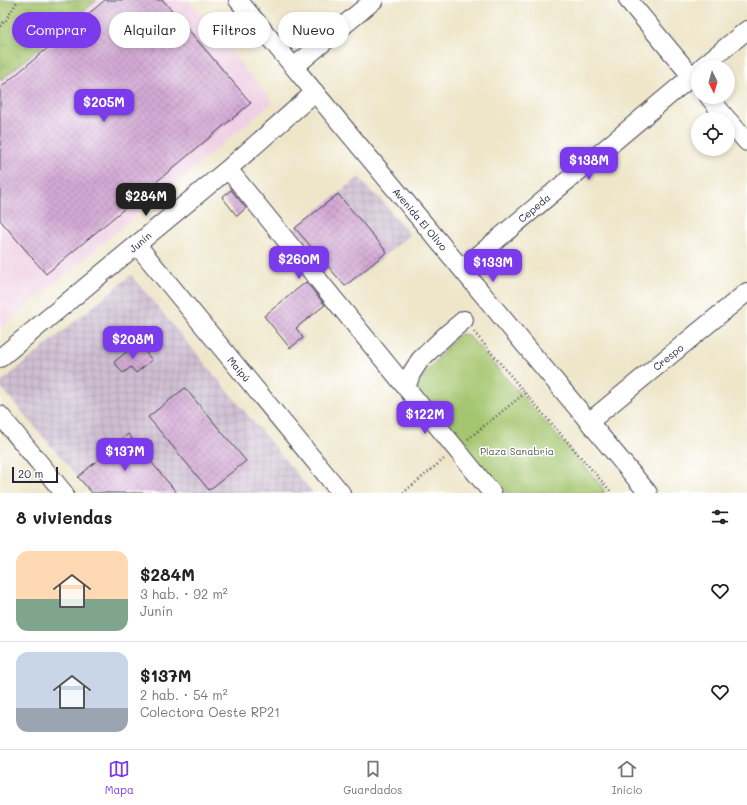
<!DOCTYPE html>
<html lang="es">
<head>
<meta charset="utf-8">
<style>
  body { margin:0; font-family:Mali,sans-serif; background:#f6f6f6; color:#222; height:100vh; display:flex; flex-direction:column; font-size:15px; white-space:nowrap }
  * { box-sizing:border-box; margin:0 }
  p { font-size:13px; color:#767676 }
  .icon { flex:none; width:22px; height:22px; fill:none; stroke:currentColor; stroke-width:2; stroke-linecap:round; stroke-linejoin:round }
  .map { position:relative; height:493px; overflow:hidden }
  .panel { display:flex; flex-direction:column; background:#fff; flex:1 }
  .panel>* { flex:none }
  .hud { position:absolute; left:12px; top:12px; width:400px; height:36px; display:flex; gap:8px }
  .needle { width:26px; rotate:175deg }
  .controls { position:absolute; left:691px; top:60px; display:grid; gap:8px }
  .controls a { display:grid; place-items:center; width:44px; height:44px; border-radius:50%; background:#fff; box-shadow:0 2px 6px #0003; font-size:20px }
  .scale { position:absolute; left:12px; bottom:10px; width:46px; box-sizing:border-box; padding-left:4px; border:2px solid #22223b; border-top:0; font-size:11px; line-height:14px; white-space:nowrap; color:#22223b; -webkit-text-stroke:3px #fff; paint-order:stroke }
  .price { position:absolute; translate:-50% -34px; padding:0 9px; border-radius:8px; background:#7c3aed; color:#fff; font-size:13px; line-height:26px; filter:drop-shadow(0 1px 2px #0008) }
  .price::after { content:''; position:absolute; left:50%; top:24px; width:12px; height:9px; margin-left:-6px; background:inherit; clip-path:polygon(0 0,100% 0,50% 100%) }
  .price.current { background:#222; color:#fff }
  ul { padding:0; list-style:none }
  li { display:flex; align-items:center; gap:12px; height:100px; padding:0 16px }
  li+li { border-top:1px solid #e0e0e0 }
  li span { display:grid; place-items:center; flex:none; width:112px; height:80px; border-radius:12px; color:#555 }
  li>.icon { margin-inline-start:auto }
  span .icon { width:48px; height:48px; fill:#fffc; stroke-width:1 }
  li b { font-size:17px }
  h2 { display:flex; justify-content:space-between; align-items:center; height:48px; padding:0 16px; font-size:17px }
  .chip { padding:0 14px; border-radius:18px; background:#fff; box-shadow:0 2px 6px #0003; font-size:14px; line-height:36px }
  .chip.current { background:#7c3aed; color:#fff }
  .tab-bar { display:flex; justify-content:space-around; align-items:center; height:56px; border-top:1px solid #e0e0e0; background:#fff; font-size:11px; color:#767676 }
  .tab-bar a { display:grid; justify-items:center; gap:2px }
  .tab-bar .current { color:#7c3aed }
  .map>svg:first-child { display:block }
</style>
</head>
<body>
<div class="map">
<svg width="747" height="493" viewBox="0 0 747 493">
  <defs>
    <pattern id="industrial-grid" width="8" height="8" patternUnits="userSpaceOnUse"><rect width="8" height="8" fill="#cebed1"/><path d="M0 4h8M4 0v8" fill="none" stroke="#b1a3b4"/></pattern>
    <pattern id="grass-tufts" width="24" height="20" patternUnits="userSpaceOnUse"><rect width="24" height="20" fill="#a5c66f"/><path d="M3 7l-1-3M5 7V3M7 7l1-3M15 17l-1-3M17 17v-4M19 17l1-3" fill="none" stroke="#8eaa61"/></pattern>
    <pattern id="building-cross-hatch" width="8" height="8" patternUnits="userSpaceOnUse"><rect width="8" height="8" fill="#d3a9d4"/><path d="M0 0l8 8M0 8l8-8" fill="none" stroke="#b591b7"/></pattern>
  </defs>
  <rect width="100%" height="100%" fill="#fff"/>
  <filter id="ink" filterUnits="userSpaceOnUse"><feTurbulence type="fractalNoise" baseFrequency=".025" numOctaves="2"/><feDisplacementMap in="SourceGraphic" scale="8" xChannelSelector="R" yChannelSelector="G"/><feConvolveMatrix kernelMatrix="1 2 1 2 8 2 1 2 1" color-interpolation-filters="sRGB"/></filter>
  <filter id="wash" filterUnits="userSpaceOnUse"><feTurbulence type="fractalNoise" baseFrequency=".012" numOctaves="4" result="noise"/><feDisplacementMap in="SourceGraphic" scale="16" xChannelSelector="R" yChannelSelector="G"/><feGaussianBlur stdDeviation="0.9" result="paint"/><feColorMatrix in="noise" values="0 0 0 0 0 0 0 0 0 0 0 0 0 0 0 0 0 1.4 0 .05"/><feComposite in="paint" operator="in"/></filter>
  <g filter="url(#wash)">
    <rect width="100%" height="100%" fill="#eee6c9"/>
    <path fill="#f0d0e4" d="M97,0H188L273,102L0,328V81Z"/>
    <path fill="url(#industrial-grid)" d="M359,177L371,192L380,198L410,235L344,289L295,228Z
      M131,275L313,493H91L0,386V383Z"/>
    <path fill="url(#grass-tufts)" stroke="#647455" d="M0,0H97L0,81Z"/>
    <path fill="#a5c66f" stroke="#647455" d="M461,334L468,335L601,485L605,493H500L419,395L418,387L422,378L456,336Z"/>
    <g id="blocks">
      <path fill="url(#building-cross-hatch)" d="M105,0H163L251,103L46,274L0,220V88Z
        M231,190L246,208L237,216L222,197Z
        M338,194L387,252L345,286L295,228Z
        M306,282L325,305L296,328L303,338L290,348L264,316Z
        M138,343L152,360L136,373L131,367L123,373L114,362Z
        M185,388L246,461L209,490L148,417Z
        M128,434L177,493H92L78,477Z"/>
    </g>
  </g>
  <g filter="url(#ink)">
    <use href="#blocks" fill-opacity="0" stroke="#413f50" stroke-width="1"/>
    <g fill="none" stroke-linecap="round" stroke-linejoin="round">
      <defs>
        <path id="street" d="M238,0L648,493
          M628,0L698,84
          M294,67L374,0
          M702,67L747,30
          M709,97L727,119
          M728,120L747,142
          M228,169L492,493
          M137,245L341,493
          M462,269L698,71
          M0,358L228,169L315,92
          M406,388L411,374L420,360L447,334L464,320
          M0,415L64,493
          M589,422L747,292"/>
      </defs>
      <use href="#street" stroke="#413f50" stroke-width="20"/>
      <path stroke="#413f50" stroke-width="2.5" stroke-dasharray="1 3" stroke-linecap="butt" d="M0,26L6,20L18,0
        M474,332L525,393L612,493
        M468,439L525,393
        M403,493L444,459"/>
      <use href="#street" stroke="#fff" stroke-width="18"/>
    </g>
  </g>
  <g text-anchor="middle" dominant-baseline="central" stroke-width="3" stroke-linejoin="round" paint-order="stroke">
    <g font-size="10" fill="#22223b" stroke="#fff">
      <text transform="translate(534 208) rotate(-40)">Cepeda</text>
      <text transform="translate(420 219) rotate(50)">Avenida El Olivo</text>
      <text transform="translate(140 242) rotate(-40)">Junín</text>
      <text transform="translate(668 357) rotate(-39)">Crespo</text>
      <text transform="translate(239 369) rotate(50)">Maipú</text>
    </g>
    <g font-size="10" fill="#505b4d" stroke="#fff">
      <text x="517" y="451">Plaza Sanabria</text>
    </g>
  </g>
</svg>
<div class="controls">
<a><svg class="needle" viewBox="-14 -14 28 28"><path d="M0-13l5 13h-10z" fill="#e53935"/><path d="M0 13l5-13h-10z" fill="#767676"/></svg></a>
<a><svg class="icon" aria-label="locate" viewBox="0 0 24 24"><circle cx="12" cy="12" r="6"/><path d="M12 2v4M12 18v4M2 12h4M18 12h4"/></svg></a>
</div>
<div class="scale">20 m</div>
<b class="price" style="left:104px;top:123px">$205M</b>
<b class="price" style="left:589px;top:181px">$138M</b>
<b class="price current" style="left:146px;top:217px">$284M</b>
<b class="price" style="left:299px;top:280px">$260M</b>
<b class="price" style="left:493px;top:283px">$133M</b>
<b class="price" style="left:133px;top:360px">$208M</b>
<b class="price" style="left:425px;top:435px">$122M</b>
<b class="price" style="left:125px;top:472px">$137M</b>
<div class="hud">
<a class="chip current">Comprar</a>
<a class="chip">Alquilar</a>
<a class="chip">Filtros</a>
<a class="chip">Nuevo</a>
</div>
</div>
<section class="panel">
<h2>8 viviendas<svg class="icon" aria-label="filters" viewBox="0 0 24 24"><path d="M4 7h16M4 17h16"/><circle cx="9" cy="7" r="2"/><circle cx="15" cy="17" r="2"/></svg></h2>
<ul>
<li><span style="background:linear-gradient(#ffd9b3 60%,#7fa58c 0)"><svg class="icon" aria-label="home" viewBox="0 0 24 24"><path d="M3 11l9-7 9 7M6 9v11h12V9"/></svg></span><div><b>$284M</b><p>3 hab. · 92 m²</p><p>Junín</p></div><svg class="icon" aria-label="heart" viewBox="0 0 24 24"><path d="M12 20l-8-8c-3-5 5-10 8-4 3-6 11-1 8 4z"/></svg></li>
<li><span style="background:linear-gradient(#c9d6e8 70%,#9aa5b1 0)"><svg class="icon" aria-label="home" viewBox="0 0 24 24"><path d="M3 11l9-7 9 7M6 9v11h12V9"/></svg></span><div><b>$137M</b><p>2 hab. · 54 m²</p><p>Colectora Oeste RP21</p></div><svg class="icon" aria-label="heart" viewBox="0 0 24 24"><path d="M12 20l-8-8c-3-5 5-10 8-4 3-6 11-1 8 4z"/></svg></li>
</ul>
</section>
<nav class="tab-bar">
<a class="current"><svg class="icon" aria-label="map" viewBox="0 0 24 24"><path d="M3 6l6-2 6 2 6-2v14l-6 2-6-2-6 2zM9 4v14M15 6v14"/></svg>Mapa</a>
<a><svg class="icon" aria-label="saved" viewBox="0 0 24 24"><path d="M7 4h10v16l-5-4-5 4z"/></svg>Guardados</a>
<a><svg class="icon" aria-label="home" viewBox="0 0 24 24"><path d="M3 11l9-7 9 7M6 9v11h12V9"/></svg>Inicio</a>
</nav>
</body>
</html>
